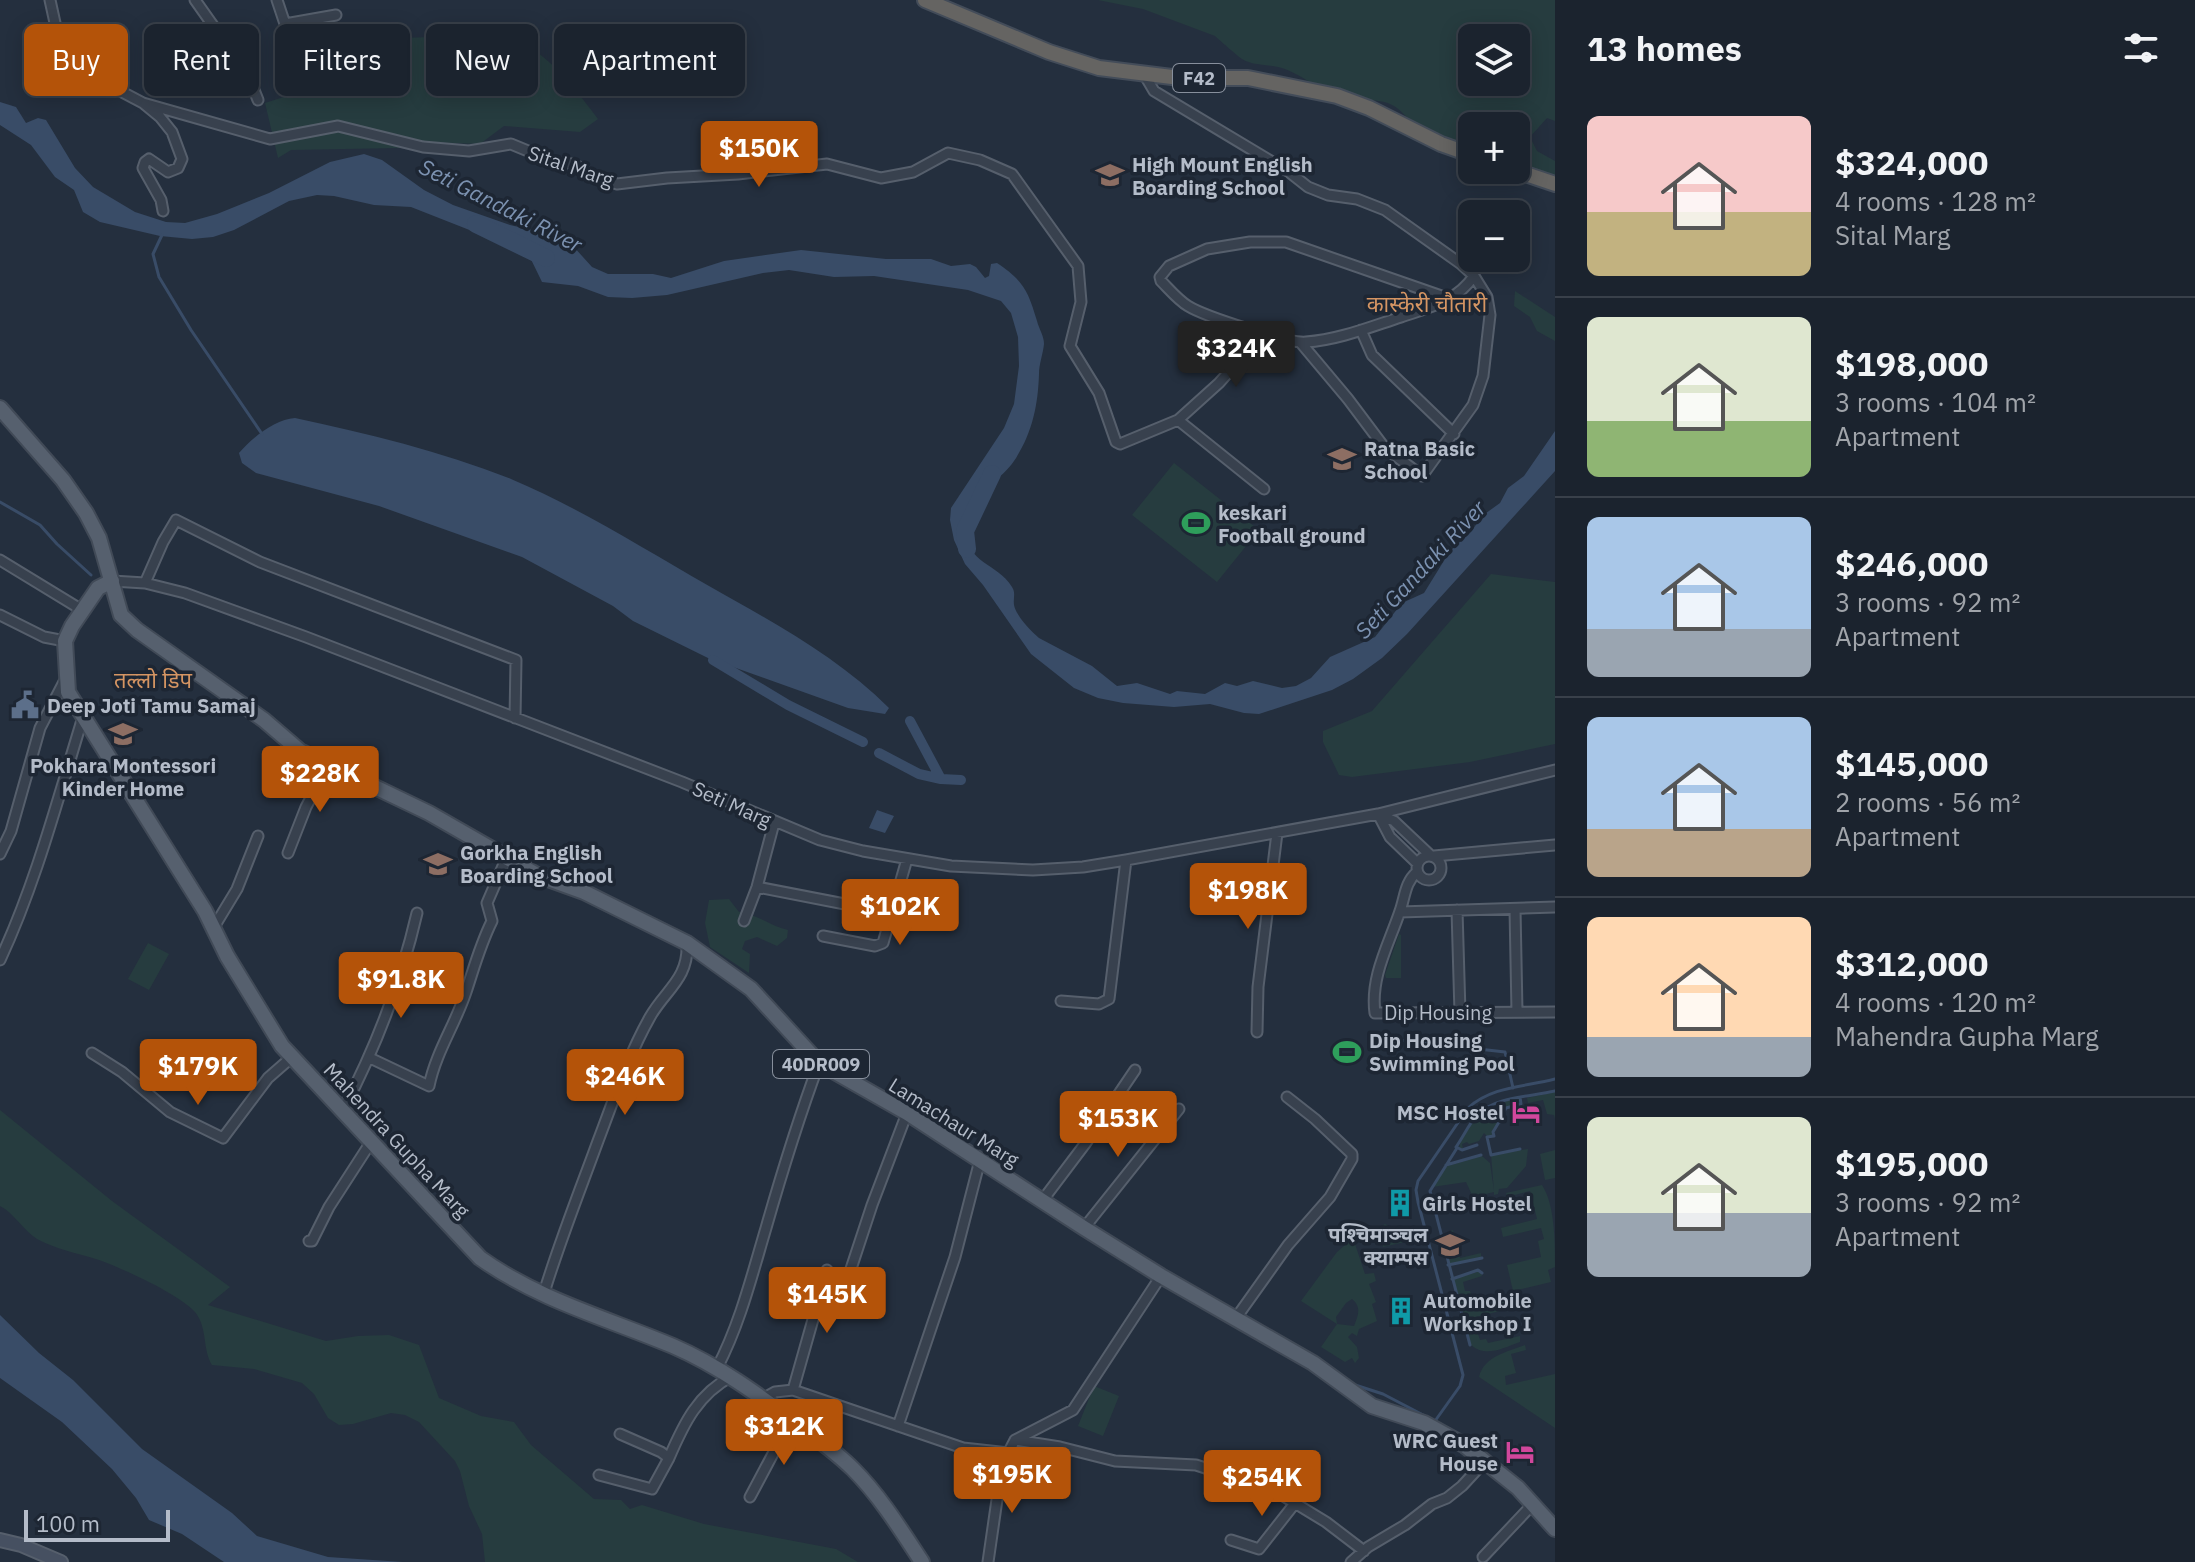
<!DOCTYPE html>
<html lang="en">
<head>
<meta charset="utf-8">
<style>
  body { margin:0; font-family:"IBM Plex Sans","Noto Sans Devanagari",sans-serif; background:#282f3a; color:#f1f3f6; height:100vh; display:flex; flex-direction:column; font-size:30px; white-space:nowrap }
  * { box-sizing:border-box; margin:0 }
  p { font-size:26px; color:#a0a4aa }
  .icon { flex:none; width:44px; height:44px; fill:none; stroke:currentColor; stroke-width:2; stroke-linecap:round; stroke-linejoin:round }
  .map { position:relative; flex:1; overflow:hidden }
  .side { display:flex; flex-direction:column; background:#1b232e; width:640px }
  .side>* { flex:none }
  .guide { position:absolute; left:24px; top:24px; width:760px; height:72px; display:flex; gap:16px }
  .buttons { position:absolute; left:1458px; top:24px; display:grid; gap:16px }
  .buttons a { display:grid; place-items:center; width:72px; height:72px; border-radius:12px; background:#1b232e; box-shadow:0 4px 20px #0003,0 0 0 2px #39404a; font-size:40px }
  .scale { position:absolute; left:24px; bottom:20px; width:146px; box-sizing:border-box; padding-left:8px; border:4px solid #b4bcc9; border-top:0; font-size:22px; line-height:28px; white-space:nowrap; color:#b4bcc9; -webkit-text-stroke:6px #1d2633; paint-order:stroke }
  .price { position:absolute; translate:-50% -68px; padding:0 18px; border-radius:8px; background:#b45309; color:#fff; font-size:26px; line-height:52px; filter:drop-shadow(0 2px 4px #0008) }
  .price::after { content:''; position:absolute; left:50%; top:48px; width:24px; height:18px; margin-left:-12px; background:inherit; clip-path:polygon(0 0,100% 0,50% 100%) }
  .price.on { background:#222; color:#fff }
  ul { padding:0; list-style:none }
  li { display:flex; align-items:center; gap:24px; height:200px; padding:0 32px }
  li+li { border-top:2px solid #39404a }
  li span { display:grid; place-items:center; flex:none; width:224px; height:160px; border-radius:12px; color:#555 }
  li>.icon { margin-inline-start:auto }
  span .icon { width:96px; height:96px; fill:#fffc; stroke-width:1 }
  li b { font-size:34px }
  h2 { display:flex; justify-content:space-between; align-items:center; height:96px; padding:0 32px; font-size:34px }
  .chip { padding:0 28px; border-radius:12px; background:#1b232e; box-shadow:0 4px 20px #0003,0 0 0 2px #39404a; font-size:28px; line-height:72px }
  .chip.on { background:#b45309; color:#fff }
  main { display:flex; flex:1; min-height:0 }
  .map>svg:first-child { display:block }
</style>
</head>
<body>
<main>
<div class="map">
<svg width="1555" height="1562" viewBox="0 0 1555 1562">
  <rect width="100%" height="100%" fill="#242f3e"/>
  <path fill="#263c3f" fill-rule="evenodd" d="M1098,0H1555V121L1547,118L1530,137L1537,151L1555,161V177L1516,162V126H1472V161C1453,149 1434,137 1415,124C1407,119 1401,109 1392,105C1378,98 1364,102 1350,100C1322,96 1304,73 1278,67C1265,64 1254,66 1242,59C1240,58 1217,38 1215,36L1143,9ZM1472,38H1516V82H1472Z
    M453,36C476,37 500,36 522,44C549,54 581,96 598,119L580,132L504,126L480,144L428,142L398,148L291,150L278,158L265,103L371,69L405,38Z
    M1515,291L1555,317V341L1537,331L1530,317L1514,306Z
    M1174,463L1259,530L1217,582L1132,515Z
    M1491,574L1555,582V744L1470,762L1352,777L1339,775L1323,742V731L1372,711Z
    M729,899L739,912C757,914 770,926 788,930L787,938L777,946L757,937L745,941L742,949L750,954L749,973L710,947L705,923L709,900Z
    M1399,934L1401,935V978H1386L1385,975Z
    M148,943L169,954L149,990L128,979Z
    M1555,1092V1119L1554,1115L1547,1114L1543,1100L1528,1103L1527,1098Z
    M1519,1098L1520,1103L1506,1107L1492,1135L1487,1136L1484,1133L1479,1141L1469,1144L1467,1142L1462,1144L1463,1148H1459C1465,1121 1493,1103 1519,1098Z
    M0,1110L112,1201L230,1287L208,1305L326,1341L358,1336L389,1335L419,1345L439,1398L481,1416L514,1422L531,1445L594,1499L621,1500L630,1509L642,1505L704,1524L836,1549L858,1562H485L482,1534L469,1506L460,1471L455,1461L419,1422L405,1415L391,1413L353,1424L339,1425L328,1418L314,1394L302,1383L254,1369L212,1365C202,1349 208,1328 195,1312C179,1294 120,1267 96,1259C76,1253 56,1249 37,1239C23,1230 14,1213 0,1206Z
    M1528,1149L1526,1166L1507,1188L1499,1189L1498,1194L1494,1195V1192L1473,1197L1466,1182L1432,1187L1444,1167L1482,1156L1490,1163L1494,1191L1491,1155Z
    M1555,1150V1178L1545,1180L1540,1154Z
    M1542,1185C1555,1205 1555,1242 1555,1267L1548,1270L1551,1282L1513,1291L1507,1265L1541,1257L1538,1241L1544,1239L1541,1228L1503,1237L1501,1228L1537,1219L1530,1191L1507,1197L1506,1193Z
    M1385,1224L1390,1227L1414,1226L1418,1239L1383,1247L1378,1228Z
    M1453,1230L1460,1258L1481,1253V1258L1448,1264L1441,1235Z
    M1353,1238L1365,1274L1374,1273L1376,1281L1369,1284L1376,1302L1372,1304L1377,1321L1359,1329L1357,1336L1352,1333L1348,1337L1357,1347L1359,1358L1355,1363L1352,1358L1345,1362L1321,1347L1337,1324L1301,1301L1337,1252ZM1352,1299C1362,1307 1358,1316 1354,1326L1337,1324L1336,1317L1346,1303Z
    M1477,1272H1481L1482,1276L1463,1282L1465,1291H1470L1472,1297L1465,1299L1467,1309L1510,1300L1512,1308L1476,1317L1481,1330L1477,1331L1480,1340L1486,1339L1488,1343L1520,1336V1342C1503,1348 1486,1358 1471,1345L1454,1282V1279Z
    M1525,1345L1526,1350L1511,1354L1516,1373L1505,1376L1506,1385L1555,1374V1428L1479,1377C1484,1356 1507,1352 1525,1345Z
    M1094,1386L1119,1396L1103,1436L1078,1426Z"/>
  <path fill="#394c67" d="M0,102L16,107L26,123L38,118L46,120L75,168L93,187L135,212L166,222L185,223L217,214L269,193L330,162L364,154L382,160L424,190L453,205L510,225L558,236L573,246L592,267L608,274H653L671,278L724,261L801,250L886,259H931L951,266L970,264L976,267L985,278L989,276L991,264L997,263C1024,281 1028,291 1037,321C1039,329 1044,336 1044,344C1043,354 1039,364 1039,374C1038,406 1032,434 1014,461C999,483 965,498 966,528C966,565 997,562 1012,587C1016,593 1013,598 1014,605C1016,616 1031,631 1039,638L1092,666L1117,686L1137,683L1170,694L1177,691L1205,694L1225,683L1237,686L1253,681L1282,688L1296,686L1311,678L1330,657L1375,637L1402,603L1424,593L1450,551L1471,532L1482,516L1500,503L1508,488L1524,476L1555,431V471L1407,634L1382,658L1353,679L1332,690L1259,714L1244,713L1210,704L1174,707L1123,703L1098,698L1074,688L1031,654L983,585L965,564L954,540L950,520L951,508L1004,428L1014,404L1019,366L1018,337L1011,313L1001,301L968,290L874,276L834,277L789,270L763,273L667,295L632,298L608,297L578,286L542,282L524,245L516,239L472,231L411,207L374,205L334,196L317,195L289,201L234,230L213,237L192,239L160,236L100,222L83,212L74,190L55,177L31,145L0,125Z
    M295,418C368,434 441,451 511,479C580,508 644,549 709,586C771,621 838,657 889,708L885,714L848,708L708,658L633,621L613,606L522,557L379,506L256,473L242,463L239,453C252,438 275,419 295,418Z
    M877,810L894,816L885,833L869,828Z
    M0,1315L39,1353L73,1380L142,1449L232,1513L257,1536L328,1557L403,1562H224L182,1534L149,1520L136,1498L112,1469L62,1422L0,1378Z"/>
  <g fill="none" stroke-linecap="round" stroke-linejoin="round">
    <path stroke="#394c67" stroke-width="3" d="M162,235L153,254L159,277L191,330L262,434
      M0,502L40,525L57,544L91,575
      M1399,1040L1505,1052L1513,1088
      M1520,1097L1521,1104L1506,1108L1502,1115L1503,1121L1499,1122L1493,1132L1494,1136L1487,1137L1491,1155L1520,1149
      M1477,1145L1462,1150L1456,1147C1463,1137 1469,1124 1477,1115C1496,1096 1530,1097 1555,1091
      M1457,1148L1430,1191L1470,1345
      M1446,1165L1481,1155
      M1448,1265L1482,1258
      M1452,1279L1478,1270L1482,1273
      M1352,1384L1383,1394L1450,1429
      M1435,1421L1460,1386L1463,1375L1418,1202L1416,1190L1418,1181L1468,1108C1492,1086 1525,1087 1555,1079"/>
    <path stroke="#394c67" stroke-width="10" d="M713,660L788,705L863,742
      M910,721L941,779L961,780
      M879,753L919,774L941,779"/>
    <path stroke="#394c67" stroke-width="18" d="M476,224L546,258
      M967,549L965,531L992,474"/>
    <defs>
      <path id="minor" d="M50,0L57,32L56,52L86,73L143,103L160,117L172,132L182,159L178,168L168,172L149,159L145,162L143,168L161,200L163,211
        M195,0L248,75L258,100
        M277,0L285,24L336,15
        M1144,74L1154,91L1289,172L1308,187L1328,195L1357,199L1385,210L1461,264L1474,276L1487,297L1490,315L1483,376L1473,405L1422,476L1384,447L1348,399L1301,343
        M143,103L270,139L338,126L423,147L469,151L511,144L557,163L574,164L594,177L617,184L667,178L738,174L827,164L881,178L913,172L948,153L980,160L1012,174L1078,266L1081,302L1070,346L1099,393L1116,442L1120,444L1178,420L1219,383L1244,355L1254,329
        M1450,299L1286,242H1250L1207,249L1169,266L1160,277L1161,281C1169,289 1178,300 1188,306C1204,316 1289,344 1306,342C1338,340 1370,327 1401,317C1430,307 1456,302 1474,276
        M1361,330L1372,355L1454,434
        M1178,420L1264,489
        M0,560L82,610
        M112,581L145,583L185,593L306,637L682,782L820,840L863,851L951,866L1033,870L1083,867L1126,860L1378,814L1555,770
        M145,583L163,542L176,520L260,562L516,660L515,718
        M0,615L44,637L65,641
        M1378,814L1394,821L1430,855
        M1378,814L1390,837L1417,863
        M288,853L306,807L329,764
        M0,854L11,831L40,728L66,678
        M1417 868a12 12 0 1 1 24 0a12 12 0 1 1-24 0Z
        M1434,856L1555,845
        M1417,872C1405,882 1405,897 1400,911C1389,944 1370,977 1375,1013L1555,1012
        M757,887L891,913
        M1515,909L1517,1012
        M1457,910L1460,1013
        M1400,912L1555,907
        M744,921L757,887L774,823
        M214,927L237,889L258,836
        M823,936L875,946L883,943L907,859
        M0,960C36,883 58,798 83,717
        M1061,1001L1099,1004L1109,999L1126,860
        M1257,1032L1258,987L1277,833
        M92,1053L122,1072L170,1112L223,1138L268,1078L292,1057
        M370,1058L429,1086C436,1052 455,1025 466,992C474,968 480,945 492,921L487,903L506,859
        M343,1110C376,1047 401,982 417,913
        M1042,1201L1085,1144L1135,1070
        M1084,1228L1179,1109
        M309,1241H312L329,1207L371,1142
        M844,1290L872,1205L907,1113
        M543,1296C559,1243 579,1193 598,1141C614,1099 628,1056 650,1017C665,990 689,979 687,943
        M1236,1318L1288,1245L1330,1197L1352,1159V1154L1315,1119L1287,1097
        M717,1368C740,1324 752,1275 766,1228C782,1172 799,1117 819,1063
        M793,1390L827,1270
        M764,1398L775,1392L793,1390L963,1448L1009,1453
        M898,1426L955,1257L980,1160
        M620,1434L661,1452L669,1458C684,1423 698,1394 732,1376
        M1015,1440L1060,1447L1115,1461L1196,1465L1275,1491L1326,1522L1364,1551
        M599,1475L652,1489L669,1458
        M750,1497L783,1435L794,1421
        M1231,1540L1259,1549L1296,1502
        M1483,1557L1533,1504
        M988,1562L1002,1465L1015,1440L1073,1410L1161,1276
        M1351,1562L1368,1547L1405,1525L1432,1504L1447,1498L1462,1486L1485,1461"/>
      <path id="secondary" d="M0,1540L21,1545L61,1562"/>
      <path id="primary" d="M0,408L63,480L86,513L99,538L121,615L137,630L264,720L300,751L429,813L537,875L584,892L687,943L751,989L819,1063L907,1113L1084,1228L1161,1276L1313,1363L1372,1406L1424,1423L1464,1445L1518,1488L1555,1529
        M112,581L98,588L72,626L65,641L68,692L205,911L227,956L282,1046L480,1258C539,1300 606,1318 673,1346C719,1366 757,1394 796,1423C816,1438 836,1452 853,1469C880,1496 901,1530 922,1562"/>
      <path id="trunk" d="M925,0L1049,52L1099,68L1180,78H1248L1337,96L1369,108L1441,144L1472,155
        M1514,170L1555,184"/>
    </defs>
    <use href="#minor" stroke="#565f6c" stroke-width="13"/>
    <use href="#secondary" stroke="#565f6c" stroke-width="16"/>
    <use href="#primary" stroke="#414a57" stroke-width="18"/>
    <use href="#trunk" stroke="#434c59" stroke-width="18"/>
    <use href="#minor" stroke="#38414e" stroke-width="9"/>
    <use href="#secondary" stroke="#465061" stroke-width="12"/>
    <use href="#primary" stroke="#56606e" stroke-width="14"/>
    <use href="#trunk" stroke="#656462" stroke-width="14"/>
  </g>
  <defs>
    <symbol id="school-bare" viewBox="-9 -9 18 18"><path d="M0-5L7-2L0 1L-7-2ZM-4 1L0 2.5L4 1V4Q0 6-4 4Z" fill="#8d6e63" stroke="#1d2633" stroke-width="2.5" paint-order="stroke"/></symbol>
    <symbol id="stadium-bare" viewBox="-9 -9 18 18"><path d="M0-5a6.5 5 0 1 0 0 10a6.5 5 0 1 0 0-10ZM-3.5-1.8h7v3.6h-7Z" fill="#2e9e5b" stroke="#1d2633" stroke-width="2.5" paint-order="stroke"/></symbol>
    <symbol id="civic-bare" viewBox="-9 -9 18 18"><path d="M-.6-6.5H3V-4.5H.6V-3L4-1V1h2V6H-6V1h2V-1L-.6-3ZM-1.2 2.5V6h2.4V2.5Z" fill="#5c6f8a" stroke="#1d2633" stroke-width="2.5" paint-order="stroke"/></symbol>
    <symbol id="hotel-bare" viewBox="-9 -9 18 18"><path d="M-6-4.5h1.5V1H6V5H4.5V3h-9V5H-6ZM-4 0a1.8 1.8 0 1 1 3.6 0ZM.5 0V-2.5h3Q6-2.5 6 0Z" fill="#d1479c" stroke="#1d2633" stroke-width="2.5" paint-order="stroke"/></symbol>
    <symbol id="building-bare" viewBox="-9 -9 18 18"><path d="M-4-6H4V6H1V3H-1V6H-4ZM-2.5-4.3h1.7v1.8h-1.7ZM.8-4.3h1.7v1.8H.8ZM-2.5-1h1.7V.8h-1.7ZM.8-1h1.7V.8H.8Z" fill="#0f9aa8" stroke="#1d2633" stroke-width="2.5" paint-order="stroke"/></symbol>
    <symbol id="university-bare" viewBox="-9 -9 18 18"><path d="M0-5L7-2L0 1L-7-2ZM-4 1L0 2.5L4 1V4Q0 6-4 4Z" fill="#8d6e63" stroke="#1d2633" stroke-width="2.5" paint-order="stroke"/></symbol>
  </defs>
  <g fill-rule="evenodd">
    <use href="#school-bare" x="1090" y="155" width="40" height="40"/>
    <use href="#school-bare" x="1322" y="439" width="40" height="40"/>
    <use href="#stadium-bare" x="1176" y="503" width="40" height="40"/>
    <use href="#civic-bare" x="5" y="685" width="40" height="40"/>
    <use href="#school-bare" x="103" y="714" width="40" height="40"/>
    <use href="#school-bare" x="418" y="844" width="40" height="40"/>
    <use href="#stadium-bare" x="1327" y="1032" width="40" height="40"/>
    <use href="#hotel-bare" x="1506" y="1092" width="40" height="40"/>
    <use href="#building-bare" x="1380" y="1183" width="40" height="40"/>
    <use href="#university-bare" x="1430" y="1225" width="40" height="40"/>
    <use href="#building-bare" x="1381" y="1291" width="40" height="40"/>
    <use href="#hotel-bare" x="1500" y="1432" width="40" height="40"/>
  </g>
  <g text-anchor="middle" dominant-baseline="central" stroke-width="7" stroke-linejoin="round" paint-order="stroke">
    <g fill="#1d2633" stroke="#878f9c" stroke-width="2">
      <rect x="1173" y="64" width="52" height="28" rx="6"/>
      <rect x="773" y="1050" width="96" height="28" rx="6"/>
    </g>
    <g font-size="18" font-weight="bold" fill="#b4bcc9">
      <text x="1199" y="78">F42</text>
      <text x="821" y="1064">40DR009</text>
    </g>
    <g font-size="20" font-weight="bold" fill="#b4bcc9" stroke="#1d2633" text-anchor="start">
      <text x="1132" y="164">High Mount English<tspan x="1132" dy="23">Boarding School</tspan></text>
      <text x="1364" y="448">Ratna Basic<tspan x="1364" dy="23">School</tspan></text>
      <text x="1218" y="512">keskari<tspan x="1218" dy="23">Football ground</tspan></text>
      <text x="47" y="705">Deep Joti Tamu Samaj</text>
      <text x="123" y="765" text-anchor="middle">Pokhara Montessori<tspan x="123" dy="23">Kinder Home</tspan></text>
      <text x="460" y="852">Gorkha English<tspan x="460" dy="23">Boarding School</tspan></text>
      <text x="1369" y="1040">Dip Housing<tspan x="1369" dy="23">Swimming Pool</tspan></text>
      <text x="1504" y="1112" text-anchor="end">MSC Hostel</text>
      <text x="1422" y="1203">Girls Hostel</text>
      <text x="1428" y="1234" text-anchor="end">पश्‍चिमाञ्‍चल<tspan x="1428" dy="23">क्याम्पस</tspan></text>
      <text x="1423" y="1300">Automobile<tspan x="1423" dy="23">Workshop I</tspan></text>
      <text x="1498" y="1440" text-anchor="end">WRC Guest<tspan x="1498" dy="23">House</tspan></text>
    </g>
    <g font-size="20" fill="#b4bcc9" stroke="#1d2633">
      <text transform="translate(571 166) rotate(19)">Sital Marg</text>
      <text transform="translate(732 804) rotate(24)">Seti Marg</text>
      <text x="1438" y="1012">Dip Housing</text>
      <text transform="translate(954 1122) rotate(32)">Lamachaur Marg</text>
      <text transform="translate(397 1140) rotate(47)">Mahendra Gupha Marg</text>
    </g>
    <g font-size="22" font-style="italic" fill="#7c92b1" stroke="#1d2633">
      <text transform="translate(501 205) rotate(27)">Seti Gandaki River</text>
      <text transform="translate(1420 569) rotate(-47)">Seti Gandaki River</text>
    </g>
    <g font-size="22" fill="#d59563" stroke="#1d2633">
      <text x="1427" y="303">कास्केरी चौतारी</text>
      <text x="153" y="679">तल्लो डिप</text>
    </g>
  </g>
</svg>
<div class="buttons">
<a><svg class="icon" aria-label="layers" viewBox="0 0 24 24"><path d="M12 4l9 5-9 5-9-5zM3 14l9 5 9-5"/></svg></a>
<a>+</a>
<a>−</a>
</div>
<div class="scale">100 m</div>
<b class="price" style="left:759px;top:189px">$150K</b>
<b class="price on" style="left:1236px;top:389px">$324K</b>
<b class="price" style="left:320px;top:814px">$228K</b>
<b class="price" style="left:1248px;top:931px">$198K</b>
<b class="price" style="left:900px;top:947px">$102K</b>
<b class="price" style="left:401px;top:1020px">$91.8K</b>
<b class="price" style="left:198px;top:1107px">$179K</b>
<b class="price" style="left:625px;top:1117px">$246K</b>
<b class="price" style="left:1118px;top:1159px">$153K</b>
<b class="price" style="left:827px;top:1335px">$145K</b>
<b class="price" style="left:784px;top:1467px">$312K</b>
<b class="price" style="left:1012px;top:1515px">$195K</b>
<b class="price" style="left:1262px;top:1518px">$254K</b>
<div class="guide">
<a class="chip on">Buy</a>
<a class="chip">Rent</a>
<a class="chip">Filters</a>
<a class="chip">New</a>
<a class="chip">Apartment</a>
</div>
</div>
<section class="side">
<h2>13 homes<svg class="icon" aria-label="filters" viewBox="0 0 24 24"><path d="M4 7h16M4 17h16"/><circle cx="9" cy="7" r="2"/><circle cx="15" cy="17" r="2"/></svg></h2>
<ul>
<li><span style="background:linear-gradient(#f6c9c9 60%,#c2b280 0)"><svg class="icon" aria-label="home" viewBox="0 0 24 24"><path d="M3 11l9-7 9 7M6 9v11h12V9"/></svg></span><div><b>$324,000</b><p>4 rooms · 128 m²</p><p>Sital Marg</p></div></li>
<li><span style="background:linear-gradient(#dfe7d0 65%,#8fb573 0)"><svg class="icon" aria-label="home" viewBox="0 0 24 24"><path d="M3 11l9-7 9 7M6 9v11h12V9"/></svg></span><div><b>$198,000</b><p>3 rooms · 104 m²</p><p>Apartment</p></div></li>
<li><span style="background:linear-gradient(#a9c7e8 70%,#9aa5b1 0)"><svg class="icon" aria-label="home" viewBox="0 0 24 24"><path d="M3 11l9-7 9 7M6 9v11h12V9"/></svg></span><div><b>$246,000</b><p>3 rooms · 92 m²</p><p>Apartment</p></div></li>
<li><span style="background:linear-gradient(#a9c7e8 70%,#b9a48a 0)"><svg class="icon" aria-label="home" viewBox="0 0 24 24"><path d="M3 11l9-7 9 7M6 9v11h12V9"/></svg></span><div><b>$145,000</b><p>2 rooms · 56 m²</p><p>Apartment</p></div></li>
<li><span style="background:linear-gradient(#ffd9b3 75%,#9aa5b1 0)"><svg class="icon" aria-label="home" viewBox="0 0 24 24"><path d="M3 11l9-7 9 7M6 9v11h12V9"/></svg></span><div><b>$312,000</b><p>4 rooms · 120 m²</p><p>Mahendra Gupha Marg</p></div></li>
<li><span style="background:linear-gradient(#dfe7d0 60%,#9aa5b1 0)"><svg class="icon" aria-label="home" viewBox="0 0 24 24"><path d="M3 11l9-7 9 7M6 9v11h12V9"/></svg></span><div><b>$195,000</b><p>3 rooms · 92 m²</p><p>Apartment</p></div></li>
</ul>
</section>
</main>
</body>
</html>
